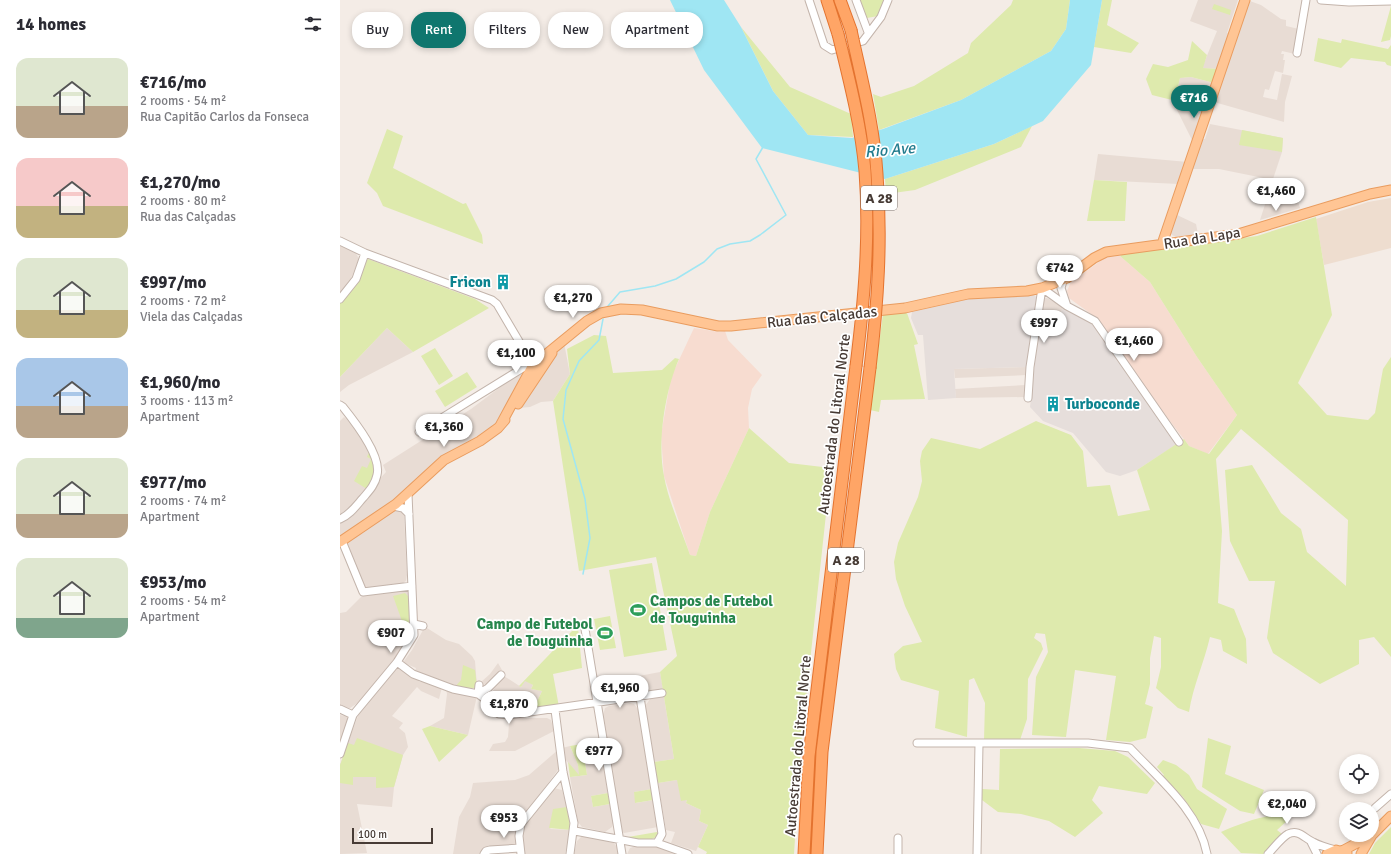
<!DOCTYPE html>
<html lang="en">
<head>
<meta charset="utf-8">
<style>
  body { margin:0; font-family:Signika,sans-serif; background:#f7f7f7; color:#2b2b33; height:100vh; display:flex; flex-direction:column; font-size:15px; white-space:nowrap }
  * { box-sizing:border-box; margin:0 }
  p { font-size:13px; color:#7c7c81 }
  .icon { flex:none; width:22px; height:22px; fill:none; stroke:currentColor; stroke-width:2; stroke-linecap:round; stroke-linejoin:round }
  .map { position:relative; flex:1; overflow:hidden }
  .details { display:flex; flex-direction:column; background:#fff; width:340px }
  .details>* { flex:none }
  .banner { position:absolute; left:12px; top:12px; width:380px; height:36px; display:flex; gap:8px }
  .buttons { position:absolute; left:999px; top:754px; display:grid; gap:8px }
  .buttons a { display:grid; place-items:center; width:40px; height:40px; border-radius:50%; background:#fff; box-shadow:0 2px 6px #0003; font-size:20px }
  .scale { position:absolute; left:12px; bottom:10px; width:81px; box-sizing:border-box; padding-left:4px; border:2px solid #473b35; border-top:0; font-size:11px; line-height:14px; white-space:nowrap; color:#473b35; -webkit-text-stroke:3px #fff; paint-order:stroke }
  .price { position:absolute; translate:-50% -34px; padding:0 9px; border-radius:14px; background:#fff; color:#222; font-size:13px; line-height:26px; filter:drop-shadow(0 1px 2px #0008) }
  .price::after { content:''; position:absolute; left:50%; top:24px; width:12px; height:9px; margin-left:-6px; background:inherit; clip-path:polygon(0 0,100% 0,50% 100%) }
  .price.on { background:#0f766e; color:#fff }
  ul { padding:0; list-style:none }
  li { display:flex; align-items:center; gap:12px; height:100px; padding:0 16px }
  li span { display:grid; place-items:center; flex:none; width:112px; height:80px; border-radius:12px; color:#555 }
  li>.icon { margin-inline-start:auto }
  span .icon { width:48px; height:48px; fill:#fffc; stroke-width:1 }
  li b { font-size:17px }
  h2 { display:flex; justify-content:space-between; align-items:center; height:48px; padding:0 16px; font-size:17px }
  .pill { padding:0 14px; border-radius:16px; background:#fff; box-shadow:0 2px 6px #0003; font-size:14px; line-height:36px }
  .pill.on { background:#0f766e; color:#fff }
  main { display:flex; flex:1; min-height:0 }
  .map>svg:first-child { display:block }
</style>
</head>
<body>
<main>
<section class="details">
<h2>14 homes<svg class="icon" aria-label="filters" viewBox="0 0 24 24"><path d="M4 7h16M4 17h16"/><circle cx="9" cy="7" r="2"/><circle cx="15" cy="17" r="2"/></svg></h2>
<ul>
<li><span style="background:linear-gradient(#dfe7d0 60%,#b9a48a 0)"><svg class="icon" aria-label="home" viewBox="0 0 24 24"><path d="M3 11l9-7 9 7M6 9v11h12V9"/></svg></span><div><b>€716/mo</b><p>2 rooms · 54 m²</p><p>Rua Capitão Carlos da Fonseca</p></div></li>
<li><span style="background:linear-gradient(#f6c9c9 60%,#c2b280 0)"><svg class="icon" aria-label="home" viewBox="0 0 24 24"><path d="M3 11l9-7 9 7M6 9v11h12V9"/></svg></span><div><b>€1,270/mo</b><p>2 rooms · 80 m²</p><p>Rua das Calçadas</p></div></li>
<li><span style="background:linear-gradient(#dfe7d0 65%,#c2b280 0)"><svg class="icon" aria-label="home" viewBox="0 0 24 24"><path d="M3 11l9-7 9 7M6 9v11h12V9"/></svg></span><div><b>€997/mo</b><p>2 rooms · 72 m²</p><p>Viela das Calçadas</p></div></li>
<li><span style="background:linear-gradient(#a9c7e8 60%,#b9a48a 0)"><svg class="icon" aria-label="home" viewBox="0 0 24 24"><path d="M3 11l9-7 9 7M6 9v11h12V9"/></svg></span><div><b>€1,960/mo</b><p>3 rooms · 113 m²</p><p>Apartment</p></div></li>
<li><span style="background:linear-gradient(#dfe7d0 70%,#b9a48a 0)"><svg class="icon" aria-label="home" viewBox="0 0 24 24"><path d="M3 11l9-7 9 7M6 9v11h12V9"/></svg></span><div><b>€977/mo</b><p>2 rooms · 74 m²</p><p>Apartment</p></div></li>
<li><span style="background:linear-gradient(#dfe7d0 75%,#7fa58c 0)"><svg class="icon" aria-label="home" viewBox="0 0 24 24"><path d="M3 11l9-7 9 7M6 9v11h12V9"/></svg></span><div><b>€953/mo</b><p>2 rooms · 54 m²</p><p>Apartment</p></div></li>
</ul>
</section>
<div class="map">
<svg width="1051" height="854" viewBox="0 0 1051 854">
  <rect width="100%" height="100%" fill="#f4ece6"/>
  <path fill="#e8dcd4" d="M858,0H898L887,33L891,34L879,69L862,68L877,31L850,21Z
    M907,0L921,5L941,19L946,20V26L959,29L955,54L942,51L941,54H944L943,60H945L943,73L935,71L929,90L925,89L923,97L937,100L942,74L952,76L945,102L944,122L874,102Z
    M851,77L874,83L854,144L832,100L836,95L840,78Z
    M870,124L943,138L942,152L933,179L953,185L960,208L920,220L933,180L879,169H850L860,139H865Z
    M758,154L848,162L839,184L754,180Z
    M835,214L856,224L858,234L836,237L832,235L830,232Z
    M0,244L15,251L19,259L10,281L0,293Z
    M704,298H707L723,307L716,326L699,318Z
    M47,328L73,352L9,385L0,392V377Z
    M224,343L230,374L213,401L201,402L190,407L179,408L217,348Z
    M687,367V375L615,378L614,369Z
    M186,370L163,417L148,431L97,460L50,505L0,538V522L46,472L43,465L131,409L179,373Z
    M686,385L685,397L616,398L615,389Z
    M4,417L21,432L20,436L27,443L36,464L32,483L10,511L0,517V421Z
    M58,508L64,514L67,575L66,581L61,584L24,589L5,543Z
    M63,590L69,593L71,633L70,637L30,692L19,702L10,708L0,707V613L6,612L23,595Z
    M87,628L106,640L119,644L132,656L135,661L137,686L134,688L115,687L74,673L76,668L64,663V661L72,650L83,630Z
    M158,663L162,670L145,687L141,682L150,674Z
    M59,666L80,682L82,680L102,687L99,699L81,691L77,687L52,716L63,723L59,728L65,733L68,747L63,755L54,787L52,807L17,804L27,853L0,854V765L19,713Z
    M320,672L323,689L269,699L264,697L262,683Z
    M164,676L181,687L185,680L193,685L191,689L202,691L192,712H162L152,703L151,694L161,677Z
    M106,689L137,696L128,735L90,726L104,718L107,694Z
    M324,697L334,759L314,762L305,706L310,699Z
    M290,703L294,704L298,709L312,789L294,792L296,803L313,800L318,827L284,833L282,832L263,715L265,708L269,706Z
    M0,715L9,717L0,749Z
    M167,718H207L211,720L214,731L175,751H149L153,744L165,742L168,737L169,724Z
    M259,741L268,793L251,796L253,807L270,804L273,823L272,827L265,832L242,827L238,822L230,777L239,776L225,759L222,748L230,746L238,765L240,776L247,775L242,744Z
    M219,749L220,767L184,816L177,829L176,845L145,847L142,854H113L119,817L130,797L133,783L175,780L189,775Z
    M337,780L347,800L346,803L361,810L359,821L368,825L356,851L331,843L335,832L326,830L318,783Z
    M214,788L222,790L227,807L210,829L231,830L225,854H183L181,838L185,824Z
    M242,836L273,842L277,847L278,854H234L237,841Z
    M312,846H314L339,854H287L290,848L293,847Z"/>
  <path fill="#f7dcd0" d="M780,256L810,282L857,357L897,415L868,454L849,446L817,404L758,319L729,298L727,291L731,282L766,257Z
    M354,328L380,332L385,331L388,340L422,375L412,389L408,408L409,428L370,512L356,556L350,555L324,476L321,435L331,377Z"/>
  <path fill="#e6dedb" d="M692,294L698,298L687,367L614,369L616,398L588,400L583,335H578L571,318L572,312L628,299Z
    M723,307L752,323L837,444L797,470L780,476L766,472L733,433L703,421L690,407L700,319L716,326Z"/>
  <path fill="#eeddcf" d="M1051,198V248L984,265L976,219L1028,202Z"/>
  <path fill="#deeaad" d="M519,0H546L538,16L527,18Z
    M673,0H730L726,29L711,51L621,100L539,130L533,94L541,97L574,86L628,53L631,43L671,5Z
    M762,0H772L767,25L799,43L791,53L754,47Z
    M874,4L891,10L890,15L872,9Z
    M1051,6V36L1050,40L1041,42Z
    M401,27L450,87L511,114L513,137L468,135L433,91Z
    M978,38L1001,43L1002,39L1048,49L1051,45V66L1047,65L1045,62L1011,58L1001,68L974,61Z
    M852,41L867,55L863,68L879,69L874,83L851,77L840,78L836,95L832,100L812,95L806,79L813,64L828,67L848,60Z
    M692,126L681,147L575,190L546,194L545,179L654,144Z
    M47,129L63,136L53,168L123,204L126,203L142,235L143,244L43,206L37,193L27,183Z
    M902,130L943,138L942,152L899,145Z
    M754,180L787,182L785,221H747Z
    M976,217L992,315L958,383L987,415L1028,420L1035,413L1043,369L1051,357V657L1034,637L1019,640V664L980,684L933,653L927,638L935,581H909L890,541L885,470L912,465L941,513L961,529L967,552L1006,586L1008,520L901,429L876,459L882,531L878,603L894,609L906,639L907,664L883,651L881,640L870,637C864,663 853,686 849,712L838,708L816,688L821,667V638L814,636L810,658V684L805,704L813,707L806,738L790,742L766,740L776,676L735,670L726,737L692,735L696,677L708,652L705,634L696,633L694,638L701,643L703,649L688,679L687,719L680,740H644L645,703L634,678L629,680L627,737L595,728L599,691L561,680L556,669L554,654L563,646L582,642L565,606L556,579L554,562L558,543L578,497L582,481L580,461L582,451L591,438L640,449L696,421L731,435L743,451L747,487L770,485L778,516L810,510L797,470L844,439L849,446L869,454L897,415L857,357L810,282L780,256L783,254L917,236Z
    M28,259L135,299L149,308L73,352L47,328L0,377V302L24,261Z
    M567,313L578,344L574,345L585,399L541,400L539,412L530,410L543,314Z
    M254,335L266,336L273,373L322,370L335,358L339,359C325,391 317,442 324,476C328,500 342,531 350,555L356,556L370,512L409,428L449,463L491,468L461,745L454,854H366L367,852L358,847L368,825L359,821L361,810L346,803L347,800L341,801L337,780L318,783L314,762L334,759L320,672L337,656L316,557L239,571L213,401L230,374L227,349Z
    M95,348L113,376L99,385L81,356Z
    M127,372L137,387L105,407L95,391Z
    M29,452C39,468 38,473 27,489L14,481L22,466L27,468L31,459L27,457Z
    M312,563L327,650L284,657L269,570Z
    M65,593L69,597L70,620L67,626H65L63,624L53,596Z
    M270,616L276,648L260,650L254,619Z
    M238,628L242,668L213,674L219,707L193,710L202,691L191,689L193,685L185,681L181,687L179,686L233,630Z
    M123,665L135,670L137,686L134,688L115,687L121,680Z
    M90,726L128,735L99,762L82,729Z
    M17,738L63,755L54,787L36,788V777H13V785L0,783V765L8,743L14,745Z
    M868,738L891,746L885,774L924,790L914,814L900,811L862,787Z
    M242,744L247,775L230,777L228,762L239,775L238,765L230,746Z
    M739,748L775,751L788,757L815,783L807,794L759,786L752,800L763,813L735,837L709,821L681,814L658,812L642,800V789L659,790L660,749Z
    M823,760L836,765L849,775L857,789L887,809L879,829L861,824L843,797L821,777L824,775L817,767Z
    M312,789L313,800L295,803L294,792Z
    M268,793L270,804L253,807L251,796Z
    M227,807L231,830L209,828L213,809Z
    M941,815L948,820L937,830L942,834L923,854L901,853L881,832C900,824 919,816 941,815Z
    M1051,827V854H1029L1035,843Z
    M317,832L318,835C313,842 295,841 288,837Z"/>
  <path fill="#9fe6f3" d="M330,0H384L401,27L433,91L468,135L512,138L543,129L621,100L711,51L726,29L730,0H762L751,65L703,121L654,144L545,179L422,148L364,70Z"/>
  <g fill="none" stroke-linecap="round" stroke-linejoin="round">
    <path stroke="#9fe6f3" stroke-width="1.5" d="M268,306L280,292L315,286L336,279L364,262L377,249L390,244L410,241L420,235L446,215L416,159L423,147
      M243,574L250,538L245,499L223,419L226,390L239,361L259,340L263,319"/>
    <defs>
      <path id="minor" d="M469,0L484,45L492,50L523,41L541,17L548,0
        M516,0L528,32
        M981,0L1009,2L1051,1
        M957,53L966,0
        M0,241L25,253L152,300L157,304L193,365L186,366L79,432
        M723,281L721,288L727,306
        M0,299L16,279L25,253
        M688,398L690,367L702,288L727,306L755,321L839,442
        M0,405L3,407C15,422 42,456 37,475C35,485 29,491 23,498C16,506 10,515 0,519
        M53,506L63,508L69,514
        M2,541L23,592L72,586
        M74,624L83,626
        M245,629L282,854
        M57,662L73,674L113,689L138,694L145,699L152,709L159,714L169,715L322,693
        M138,694L148,688L161,675
        M138,694L139,685
        M300,697L322,834L317,843
        M0,709L13,715
        M215,710L223,772L234,823L230,854
        M577,743H748L790,748C819,779 859,811 867,854
        M0,754L13,715L57,662L74,635L68,494
        M1035,808L1051,794
        M235,831L298,843H317L348,854
        M971,842L977,854
        M144,854L146,851L150,850L180,848
        M181,854L179,836L181,824L223,772
        M558,854V838
        M637,854L639,744
        M928,854C934,848 941,838 948,834C959,829 964,838 973,842C980,846 988,848 996,850"/>
      <path id="major" d="M822,244L905,0
        M178,404L212,353
        M161,424L193,365L247,321L261,313L281,309L302,310L378,326H391L565,308L628,294L687,291L702,288L727,278L754,258L766,252L898,234L1030,194L1051,190
        M0,542L56,504L104,460L140,441L158,428L165,420
        M1032,835L1051,816
        M1002,851L1032,835
        M987,854L996,850L1007,853
        M1021,854L1032,835"/>
      <path id="highway" d="M487,0L498,34
        M500,0L511,30
        M464,854L469,756L516,366
        M477,854L482,752L530,368"/>
    </defs>
    <use href="#minor" stroke="#c3b4ab" stroke-width="9"/>
    <use href="#major" stroke="#e99c5f" stroke-width="11"/>
    <use href="#highway" stroke="#e4732f" stroke-width="13"/>
    <use href="#minor" stroke="#fff" stroke-width="7"/>
    <use href="#major" stroke="#ffc594" stroke-width="9"/>
    <use href="#highway" stroke="#ffa566" stroke-width="11"/>
    <defs>
      <path id="highway-bridge" d="M511,30C521,77 534,125 537,174C542,241 538,301 530,368
        M498,34C509,79 521,125 525,171C530,237 524,301 516,366"/>
    </defs>
    <use href="#highway-bridge" stroke="#e4732f" stroke-width="13" stroke-linecap="butt"/>
    <use href="#highway-bridge" stroke="#ffa566" stroke-width="11"/>
  </g>
  <defs>
    <symbol id="building-bare" viewBox="-9 -9 18 18"><path d="M-4-6H4V6H1V3H-1V6H-4ZM-2.5-4.3h1.7v1.8h-1.7ZM.8-4.3h1.7v1.8H.8ZM-2.5-1h1.7V.8h-1.7ZM.8-1h1.7V.8H.8Z" fill="#0f9aa8" stroke="#fff" stroke-width="2.5" paint-order="stroke"/></symbol>
    <symbol id="stadium-bare" viewBox="-9 -9 18 18"><path d="M0-5a6.5 5 0 1 0 0 10a6.5 5 0 1 0 0-10ZM-3.5-1.8h7v3.6h-7Z" fill="#2e9e5b" stroke="#fff" stroke-width="2.5" paint-order="stroke"/></symbol>
  </defs>
  <g fill-rule="evenodd">
    <use href="#building-bare" x="152" y="271" width="22" height="22"/>
    <use href="#building-bare" x="702" y="393" width="22" height="22"/>
    <use href="#stadium-bare" x="287" y="599" width="22" height="22"/>
    <use href="#stadium-bare" x="254" y="622" width="22" height="22"/>
  </g>
  <g text-anchor="middle" dominant-baseline="central" stroke-width="3.5" stroke-linejoin="round" paint-order="stroke">
    <g fill="#fff" stroke="#7e7672" stroke-width="1">
      <rect x="521" y="186" width="36" height="24" rx="3"/>
      <rect x="488" y="548" width="36" height="24" rx="3"/>
    </g>
    <g font-size="14" font-weight="bold" fill="#473b35">
      <text x="539" y="198">A 28</text>
      <text x="506" y="560">A 28</text>
    </g>
    <g font-size="15" fill="#473b35" stroke="#fff">
      <text transform="translate(862 238) rotate(-9)">Rua da Lapa</text>
      <text transform="translate(482 317) rotate(-6)">Rua das Calçadas</text>
      <text transform="translate(494 424) rotate(-83)">Autoestrada do Litoral Norte</text>
      <text transform="translate(458 746) rotate(-85)">Autoestrada do Litoral Norte</text>
    </g>
    <g font-size="15" font-weight="bold" fill="#0d838f" stroke="#fff" text-anchor="end">
      <text x="151" y="282">Fricon</text>
      <text x="725" y="404" text-anchor="start">Turboconde</text>
    </g>
    <g font-size="15" font-weight="bold" fill="#27864d" stroke="#fff" text-anchor="start">
      <text x="310" y="601">Campos de Futebol<tspan x="310" dy="17">de Touguinha</tspan></text>
      <text x="253" y="624" text-anchor="end">Campo de Futebol<tspan x="253" dy="17">de Touguinha</tspan></text>
    </g>
    <g font-size="16" font-style="italic" fill="#237c8e" stroke="#fff">
      <text transform="translate(550 150) rotate(-5)">Rio Ave</text>
    </g>
  </g>
</svg>
<div class="buttons">
<a><svg class="icon" aria-label="locate" viewBox="0 0 24 24"><circle cx="12" cy="12" r="6"/><path d="M12 2v4M12 18v4M2 12h4M18 12h4"/></svg></a>
<a><svg class="icon" aria-label="layers" viewBox="0 0 24 24"><path d="M12 4l9 5-9 5-9-5zM3 14l9 5 9-5"/></svg></a>
</div>
<div class="scale">100 m</div>
<b class="price on" style="left:854px;top:119px">€716</b>
<b class="price" style="left:936px;top:212px">€1,460</b>
<b class="price" style="left:720px;top:289px">€742</b>
<b class="price" style="left:233px;top:319px">€1,270</b>
<b class="price" style="left:704px;top:344px">€997</b>
<b class="price" style="left:794px;top:362px">€1,460</b>
<b class="price" style="left:176px;top:374px">€1,100</b>
<b class="price" style="left:104px;top:448px">€1,360</b>
<b class="price" style="left:51px;top:654px">€907</b>
<b class="price" style="left:280px;top:709px">€1,960</b>
<b class="price" style="left:169px;top:725px">€1,870</b>
<b class="price" style="left:259px;top:772px">€977</b>
<b class="price" style="left:947px;top:825px">€2,040</b>
<b class="price" style="left:164px;top:839px">€953</b>
<div class="banner">
<a class="pill">Buy</a>
<a class="pill on">Rent</a>
<a class="pill">Filters</a>
<a class="pill">New</a>
<a class="pill">Apartment</a>
</div>
</div>
</main>
</body>
</html>
